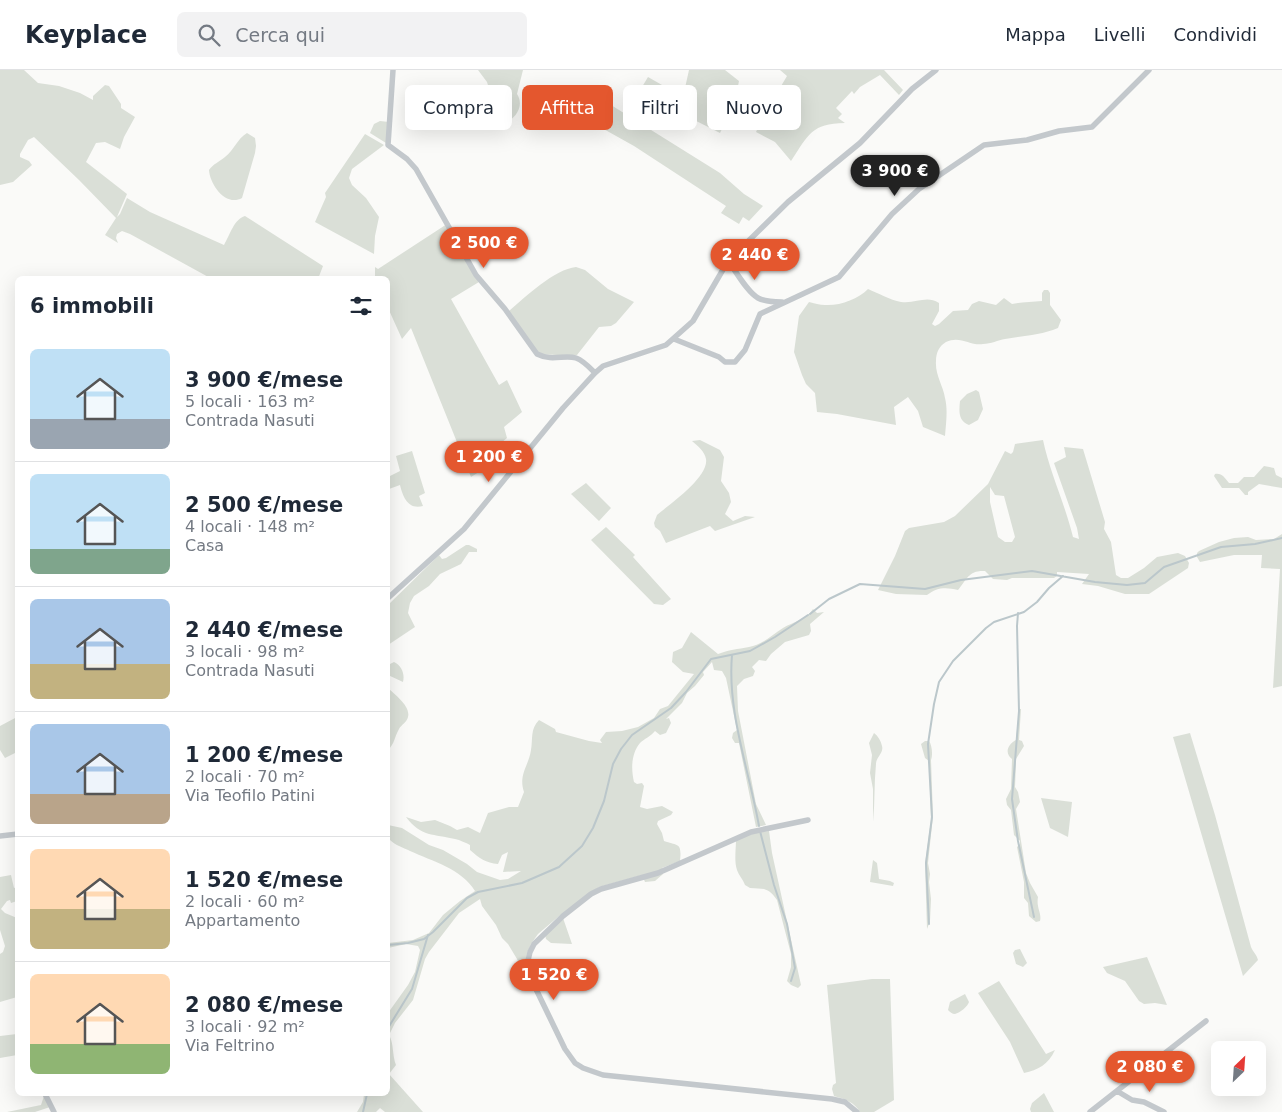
<!DOCTYPE html>
<html lang="it">
<head>
<meta charset="utf-8">
<style>
  body { margin:0; font-family:"DejaVu Sans",sans-serif; background:#f2f2f3; color:#1f2937; height:100vh; display:flex; flex-direction:column; font-size:19px; white-space:nowrap }
  * { box-sizing:border-box; margin:0 }
  p { font-size:16px; color:#747a83 }
  .icon { flex:none; width:28px; height:28px; fill:none; stroke:currentColor; stroke-width:2; stroke-linecap:round; stroke-linejoin:round }
  .map { position:relative; flex:1; overflow:hidden }
  .drawer { position:absolute; left:15px; top:206px; width:375px; height:820px; display:flex; flex-direction:column; background:#fff; border-radius:8px; box-shadow:0 5px 20px #0002 }
  .drawer>* { flex:none }
  .guide { position:absolute; left:405px; top:15px; width:475px; height:45px; display:flex; gap:10px }
  .needle { width:32px; rotate:25deg }
  .tools { position:absolute; left:1211px; top:971px; display:grid; gap:10px }
  .tools a { display:grid; place-items:center; width:55px; height:55px; border-radius:8px; background:#fff; box-shadow:0 5px 20px #0002; font-size:25px }
  .price { position:absolute; translate:-50% -42px; padding:0 11px; border-radius:18px; background:#e4572e; color:#fff; font-size:16px; line-height:32px; filter:drop-shadow(0 1px 2px #0008) }
  .price::after { content:''; position:absolute; left:50%; top:30px; width:15px; height:11px; margin-left:-8px; background:inherit; clip-path:polygon(0 0,100% 0,50% 100%) }
  .price.current { background:#222; color:#fff }
  ul { padding:0; list-style:none }
  li { display:flex; align-items:center; gap:15px; height:125px; padding:0 15px }
  li+li { border-top:1px solid #e0e1e3 }
  li span { display:grid; place-items:center; flex:none; width:140px; height:100px; border-radius:8px; color:#555 }
  li>.icon { margin-inline-start:auto }
  span .icon { width:60px; height:60px; fill:#fffc; stroke-width:1 }
  li b { font-size:21px }
  h2 { display:flex; justify-content:space-between; align-items:center; height:60px; padding:0 15px; font-size:21px }
  .pill { padding:0 18px; border-radius:8px; background:#fff; box-shadow:0 5px 20px #0002; font-size:18px; line-height:45px }
  .pill.current { background:#e4572e; color:#fff }
  header { display:flex; align-items:center; gap:30px; box-sizing:border-box; height:70px; padding:0 25px; background:#fff; border-bottom:1px solid #e0e1e3 }
  header strong { font-size:24px }
  nav { display:flex; gap:28px; margin-inline-start:auto; font-size:18px }
  .search { width:350px; height:45px; background:#f2f2f3; display:flex; align-items:center; gap:12px; box-sizing:border-box; padding:0 18px; border-radius:8px; color:#747a83; font-size:19px }
  .map>svg:first-child { display:block }
</style>
</head>
<body>
<header>
<strong>Keyplace</strong>
<div class="search"><svg class="icon" aria-label="search" viewBox="0 0 24 24"><circle cx="10" cy="10" r="6"/><path d="M15 15l6 6"/></svg>Cerca qui</div>
<nav><a>Mappa</a><a>Livelli</a><a>Condividi</a></nav>
</header>
<div class="map">
<svg width="1282" height="1042" viewBox="0 0 1282 1042">
  <rect width="100%" height="100%" fill="#fafaf8"/>
  <path fill="#dadfd7" fill-rule="evenodd" d="M0,0H24L38,13L59,16L80,23L93,30V26L105,15L109,16L121,34V38L135,47L124,67L120,79L105,72L96,73L86,92L127,124L117,147L120,144L127,128L150,142L224,175C230,165 234,149 245,146L323,196L318,209H212L130,164L122,161L117,164L116,168L118,173L105,165L116,148L79,110L34,67L28,70L20,84V87L29,91L32,95L13,112L0,115Z
    M478,0H523L517,24C523,33 519,44 510,50L498,47L487,12Z
    M689,0H725L739,11L734,35L720,63L639,22L648,7L683,27Z
    M780,0H884L903,20L899,25L880,5L860,17L854,24L852,21L836,38L842,44L838,48L845,53C811,54 809,64 791,91L775,72L756,62L764,45L787,6Z
    M611,35L720,103L744,124L763,136L749,151L743,147L739,154L721,143L726,136L634,76L600,57Z
    M380,51L389,52L386,73L370,63L374,54Z
    M247,63L255,68L256,76L255,83L242,128C226,137 210,115 209,100C213,94 219,92 225,87C234,80 237,69 247,63Z
    M365,64L384,75L352,99L349,108L352,115L366,128L379,147L375,166L374,184L315,152L326,127L325,123Z
    M447,154L479,212L451,229L499,315L507,310L522,342L504,357L507,368L486,385L490,395L471,407L411,258L402,269L388,238V209H375V197L378,199Z
    M576,197L585,200L608,219L634,232L616,253L611,256L599,257L577,285L574,286L539,284L509,241C525,227 555,199 576,197Z
    M868,219C878,223 890,230 901,232C916,234 926,225 939,233V241L932,254L935,256L939,254L953,241L968,240L972,234L979,231L996,235L1004,228L1012,234C1022,232 1032,232 1042,231V223L1044,220H1048L1050,223V235L1061,250L1058,258C1041,265 1023,266 1005,269C998,270 991,274 983,274C970,276 960,265 946,272C939,276 936,283 936,291C935,305 943,315 945,328C948,340 946,353 945,366L923,357L918,341L908,327L894,337L896,355L837,344L817,342L815,323L806,314L802,305L794,282L799,246L809,232C814,233 820,235 825,235C840,236 858,229 868,219Z
    M976,320L979,322L983,339L978,350L969,355C958,351 959,341 960,331L967,324Z
    M700,370L720,380L724,387L721,411L729,423L731,432L725,444L733,451L745,446L755,447L715,461L710,456L666,473L660,461L655,457L654,453L657,445C670,434 709,407 706,389C705,382 698,376 692,371Z
    M1043,370C1050,403 1065,434 1073,467L1079,469L1077,458L1054,393L1066,387L1064,377L1083,379L1105,452L1104,459L1111,472L1116,505L1121,508H1128L1144,498L1157,487L1178,483L1185,486L1189,493L1188,498L1149,524H1125L1098,516L1082,514L1089,504L1057,502V506L1054,508H1012L1007,510L993,509L985,501C969,500 967,509 958,520C946,517 937,517 927,525L896,524L878,520L895,486L905,461L909,458L944,452L955,446L988,414L1005,381L1011,384L1013,382L1015,374ZM990,417L995,425L1004,426L1015,467L1012,472H1005L998,467L990,432Z
    M412,381L425,423L419,426L423,436C408,440 403,427 400,415L389,419L388,407L400,401L396,386Z
    M1264,396L1274,398L1276,405L1282,408V418L1259,414L1248,422V425H1245L1239,418H1222L1214,406L1215,404C1222,403 1224,407 1229,413H1238L1244,407H1254Z
    M586,413L611,438L599,451L571,424Z
    M606,457L635,485L633,487L671,529L663,535L654,534L591,470Z
    M1282,464V616L1273,618L1280,499L1261,498L1262,485H1234L1200,492L1197,487V483L1199,481L1219,472L1234,468L1248,467L1256,470L1274,469Z
    M466,475H469L477,479V482H469L461,494L440,504L429,516L414,526L410,533L408,543L415,557L388,575V535L439,485L442,489L446,488Z
    M813,539L817,543L824,542L810,554L811,561L809,565L785,572L771,584L766,591L759,590L752,597L755,601L753,606L744,609L737,616L738,641L756,734L766,755L756,757L739,673H735L732,668L733,663L737,660L726,608L722,601L714,600L712,592L703,602L704,605L695,616L687,623L682,633L666,649L669,648L671,653L666,663L660,665L655,661C651,666 644,669 640,673C631,684 631,699 634,712L637,714L642,713L644,716L640,737L647,739L662,736L673,742L671,745L658,751L657,754L662,763L664,771C678,776 682,772 680,791L662,798L663,804L655,811L645,812L642,805L599,817L558,847L538,864L531,874L527,883L526,895L520,896L517,889L508,874L502,868L496,855L482,836L480,829L459,843L429,882L425,889L413,930L395,953L389,965C394,973 392,985 396,995L389,1004L423,1042H385L380,1038L376,1042H357L363,1032L364,1024H388V943L408,915L415,902L420,880L418,876L406,874L388,878V873L413,870L429,863L443,845L460,831L475,821C462,799 432,791 410,781C404,778 395,775 390,770C386,766 388,759 388,755L402,758L429,775L443,780L467,794L477,802L500,810L508,809L521,801L503,802L508,782L502,785L498,794C486,793 479,788 470,780V775C466,773 460,770 455,769C434,764 421,767 406,747L421,752L435,750L450,756L457,760L468,757L480,763L488,743L509,737H518L524,722C518,705 529,695 531,680C533,669 530,659 539,650L555,659L556,662L589,671L602,673L600,670L606,662L622,661L638,657L654,648L660,639L668,636L694,604L683,602L672,592L673,582L682,578L691,562L718,584C728,580 738,579 749,577C762,575 772,565 783,558C793,552 807,549 813,539Z
    M394,592C402,596 405,604 403,612L388,605V595Z
    M388,618C394,624 411,636 408,647C407,652 401,655 399,659C394,668 395,673 388,680Z
    M1019,639H1021L1019,670L1022,671L1024,676L1016,689V693L1015,717L1018,722L1020,732L1016,739L1026,803L1030,813L1038,827C1036,838 1042,843 1040,851L1036,852L1029,846L1028,833L1024,828V812L1017,777L1020,774V771L1014,765L1011,740L1007,735L1006,729L1011,719L1012,689C1004,683 1008,674 1016,670Z
    M17,647V682L5,688L0,680V656Z
    M874,663C878,666 881,671 882,676C884,683 876,687 876,694C874,713 875,733 873,752V719L870,703L872,685L869,673Z
    M1190,663L1215,745L1251,877C1253,882 1257,885 1258,890L1243,906L1173,667Z
    M925,671H929C932,675 933,685 931,690L933,746L928,793L930,804L929,812L931,829L930,851L927,859L925,794L931,750L929,691L925,688L921,674Z
    M1041,728L1072,732L1068,767L1050,758Z
    M769,761L772,783L801,915L798,918L791,915L787,911L791,897V884L777,830C768,817 764,819 750,818L745,815C743,809 739,806 737,800C734,791 736,779 736,769L758,762Z
    M873,790L877,793L879,809L890,811L894,813L893,816L870,812Z
    M11,805L14,818L17,817V831L11,833L10,830L7,831L1,839L5,843L17,848V927L0,932V884L3,882L5,876L0,860V807Z
    M563,848L572,874L551,873L546,869L545,865Z
    M1020,879L1027,893L1023,897L1016,894L1013,883L1015,880Z
    M1147,887L1167,935L1155,933L1144,934L1139,931L1125,911L1107,903L1103,897Z
    M872,909H890L894,1030L874,1042H860C854,1032 845,1029 834,1026L832,1019L833,1015L836,1013L827,915Z
    M999,911L1046,984L1055,980C1048,995 1038,1000 1024,1003L1010,972L978,923Z
    M965,924L969,932C968,936 960,943 955,944C952,944 950,942 948,940L950,932Z
    M17,964V985L0,988V966Z
    M1044,1023L1054,1042H1031L1030,1039L1032,1033Z
    M44,1026L50,1037L35,1042H7L41,1035Z"/>
  <g fill="none" stroke-linecap="round" stroke-linejoin="round">
    <path stroke="#bbc7cb" stroke-width="2" d="M1018,543L1017,556L1019,641L1012,729L1018,771L1034,847
      M810,544L829,529L860,514L925,519L961,510L1032,501L1095,512L1127,515L1145,513L1164,497L1221,477L1255,474L1282,468
      M732,585C727,642 749,700 759,756
      M760,761L774,815L787,854L795,898L791,911
      M929,854L926,793L932,747L928,674L934,634L939,612L953,591L986,558L994,552L1024,542L1037,532L1049,518L1063,506
      M388,875L408,873L424,869L433,862L467,828L478,822L522,813L559,797L582,776L593,758L604,731L613,694L621,679L632,665L671,638L686,622L711,589L750,581L775,567L808,545
      M388,958L412,919L428,865
      M363,1042L367,1024"/>
    <path stroke="#c3c8cc" stroke-width="5.5" d="M393,0L388,75L407,89L416,99L476,205L505,239L537,284C553,292 564,284 576,288C584,291 589,297 595,303
      M728,191C736,201 747,222 758,228C765,232 774,232 782,232
      M674,269L719,287L725,292H735L745,280L760,244L839,207L892,144L919,119L984,75L1027,70L1059,61L1092,57L1149,0
      M388,528L464,459L563,338L595,303L603,296L666,275L693,251L728,191L788,132L860,73L912,19L936,0
      M808,750L751,762L658,803L601,819L591,824L563,846L534,874L530,882L527,895L534,915L565,979L575,993L583,998L603,1005L832,1029L845,1032L857,1042
      M0,766L18,764
      M1117,1021L1132,1030L1144,1032L1164,1042
      M45,1024L54,1042
      M1090,1042L1206,951"/>
  </g>
</svg>
<div class="tools">
<a><svg class="needle" viewBox="-14 -14 28 28"><path d="M0-13l5 13h-10z" fill="#e53935"/><path d="M0 13l5-13h-10z" fill="#747a83"/></svg></a>
</div>
<b class="price current" style="left:895px;top:127px">3 900 €</b>
<b class="price" style="left:484px;top:199px">2 500 €</b>
<b class="price" style="left:755px;top:211px">2 440 €</b>
<b class="price" style="left:489px;top:413px">1 200 €</b>
<b class="price" style="left:554px;top:931px">1 520 €</b>
<b class="price" style="left:1150px;top:1023px">2 080 €</b>
<div class="guide">
<a class="pill">Compra</a>
<a class="pill current">Affitta</a>
<a class="pill">Filtri</a>
<a class="pill">Nuovo</a>
</div>
<section class="drawer">
<h2>6 immobili<svg class="icon" aria-label="filters" viewBox="0 0 24 24"><path d="M4 7h16M4 17h16"/><circle cx="9" cy="7" r="2"/><circle cx="15" cy="17" r="2"/></svg></h2>
<ul>
<li><span style="background:linear-gradient(#bfe0f5 70%,#9aa5b1 0)"><svg class="icon" aria-label="home" viewBox="0 0 24 24"><path d="M3 11l9-7 9 7M6 9v11h12V9"/></svg></span><div><b>3 900 €/mese</b><p>5 locali · 163 m²</p><p>Contrada Nasuti</p></div></li>
<li><span style="background:linear-gradient(#bfe0f5 75%,#7fa58c 0)"><svg class="icon" aria-label="home" viewBox="0 0 24 24"><path d="M3 11l9-7 9 7M6 9v11h12V9"/></svg></span><div><b>2 500 €/mese</b><p>4 locali · 148 m²</p><p>Casa</p></div></li>
<li><span style="background:linear-gradient(#a9c7e8 65%,#c2b280 0)"><svg class="icon" aria-label="home" viewBox="0 0 24 24"><path d="M3 11l9-7 9 7M6 9v11h12V9"/></svg></span><div><b>2 440 €/mese</b><p>3 locali · 98 m²</p><p>Contrada Nasuti</p></div></li>
<li><span style="background:linear-gradient(#a9c7e8 70%,#b9a48a 0)"><svg class="icon" aria-label="home" viewBox="0 0 24 24"><path d="M3 11l9-7 9 7M6 9v11h12V9"/></svg></span><div><b>1 200 €/mese</b><p>2 locali · 70 m²</p><p>Via Teofilo Patini</p></div></li>
<li><span style="background:linear-gradient(#ffd9b3 60%,#c2b280 0)"><svg class="icon" aria-label="home" viewBox="0 0 24 24"><path d="M3 11l9-7 9 7M6 9v11h12V9"/></svg></span><div><b>1 520 €/mese</b><p>2 locali · 60 m²</p><p>Appartamento</p></div></li>
<li><span style="background:linear-gradient(#ffd9b3 70%,#8fb573 0)"><svg class="icon" aria-label="home" viewBox="0 0 24 24"><path d="M3 11l9-7 9 7M6 9v11h12V9"/></svg></span><div><b>2 080 €/mese</b><p>3 locali · 92 m²</p><p>Via Feltrino</p></div></li>
</ul>
</section>
</div>
</body>
</html>
